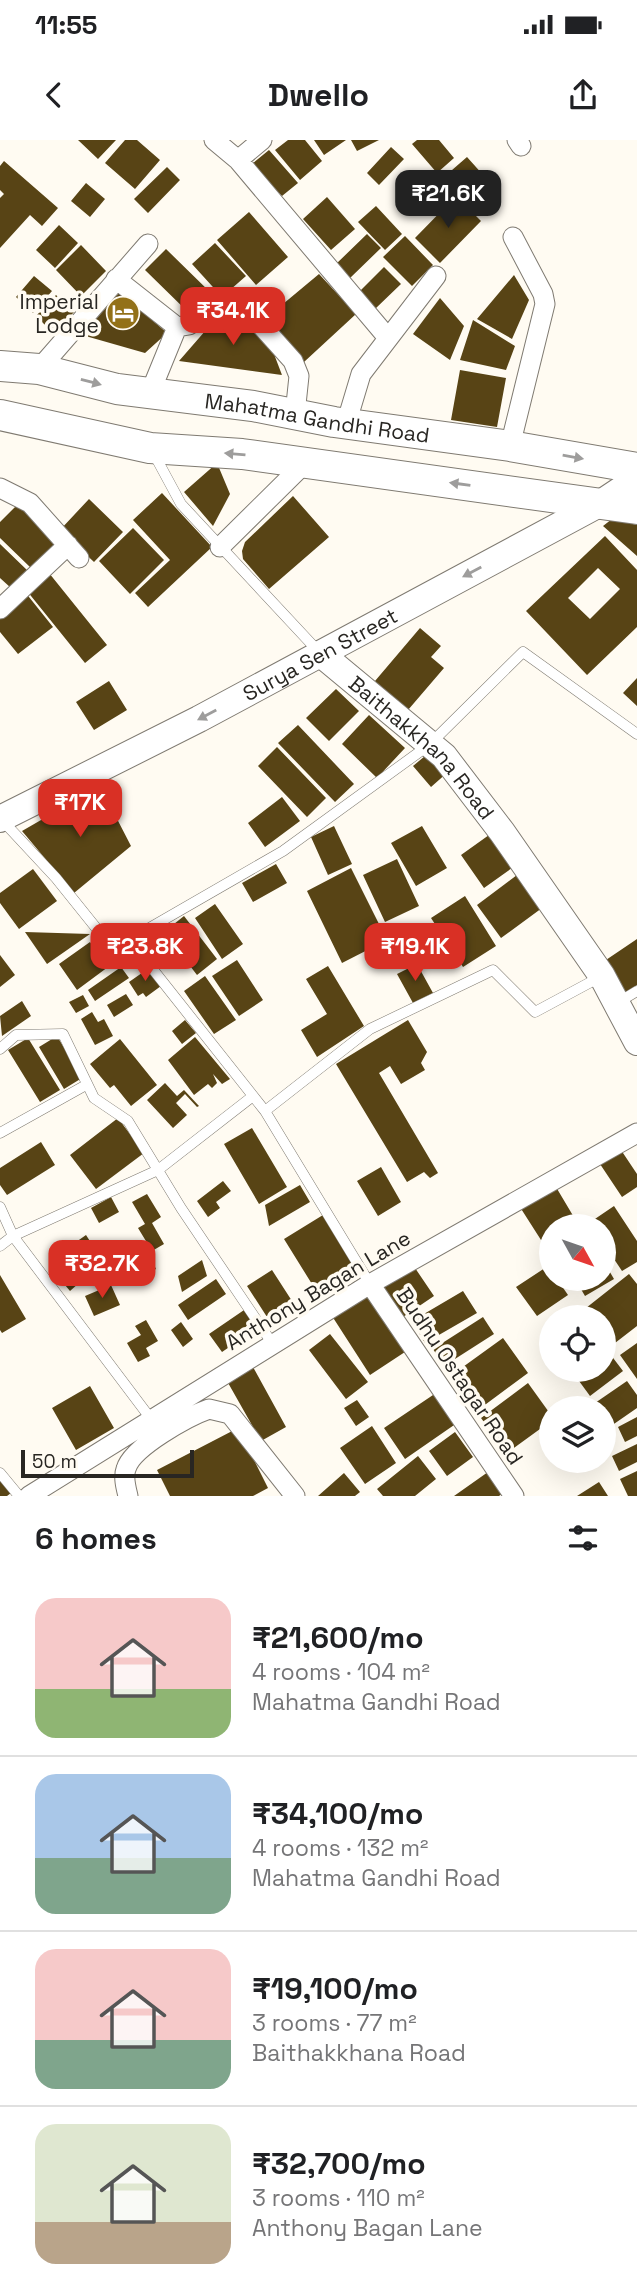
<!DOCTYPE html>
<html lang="en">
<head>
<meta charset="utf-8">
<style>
  body { margin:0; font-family:"Space Grotesk",sans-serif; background:#f6f6f6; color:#202124; height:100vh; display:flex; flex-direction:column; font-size:26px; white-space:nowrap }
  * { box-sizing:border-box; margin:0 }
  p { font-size:23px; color:#757577 }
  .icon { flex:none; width:38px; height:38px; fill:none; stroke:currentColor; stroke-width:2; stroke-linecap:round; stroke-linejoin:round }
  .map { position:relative; height:1356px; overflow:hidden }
  .drawer { display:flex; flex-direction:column; background:#fff; flex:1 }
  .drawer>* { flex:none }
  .needle { width:46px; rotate:130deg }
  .controls { position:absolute; left:539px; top:1074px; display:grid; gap:14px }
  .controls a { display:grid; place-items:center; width:77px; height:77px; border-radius:50%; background:#fff; box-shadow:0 7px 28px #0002; font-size:35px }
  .scale { position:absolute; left:21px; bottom:18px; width:173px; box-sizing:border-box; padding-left:7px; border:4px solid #282622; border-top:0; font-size:19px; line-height:24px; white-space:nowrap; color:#282622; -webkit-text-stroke:5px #fffbf2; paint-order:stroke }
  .price { position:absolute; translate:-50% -60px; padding:0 16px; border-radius:14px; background:#d93025; color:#fff; font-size:23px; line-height:46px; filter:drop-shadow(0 2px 4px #0008) }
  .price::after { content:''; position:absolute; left:50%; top:42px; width:21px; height:16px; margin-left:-10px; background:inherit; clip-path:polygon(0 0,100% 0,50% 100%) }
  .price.current { background:#222; color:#fff }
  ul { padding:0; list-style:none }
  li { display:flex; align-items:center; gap:21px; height:175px; padding:0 35px }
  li+li { border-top:2px solid #e0e0e0 }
  li span { display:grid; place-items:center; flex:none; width:196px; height:140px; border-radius:21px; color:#555 }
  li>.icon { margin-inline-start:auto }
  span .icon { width:84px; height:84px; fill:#fffc; stroke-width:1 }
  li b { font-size:30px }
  h2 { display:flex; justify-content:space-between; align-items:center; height:84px; padding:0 35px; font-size:30px }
  .status { display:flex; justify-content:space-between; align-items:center; height:49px; padding:0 35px; background:#fff; direction:ltr }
  .status svg { height:19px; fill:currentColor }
  header { display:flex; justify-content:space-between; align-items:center; height:91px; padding:0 35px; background:#fff; font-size:32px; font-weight:700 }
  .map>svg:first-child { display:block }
</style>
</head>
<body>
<div class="status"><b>11:55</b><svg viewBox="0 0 49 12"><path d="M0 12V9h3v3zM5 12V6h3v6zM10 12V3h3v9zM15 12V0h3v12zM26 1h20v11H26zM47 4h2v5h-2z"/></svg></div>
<header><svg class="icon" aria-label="back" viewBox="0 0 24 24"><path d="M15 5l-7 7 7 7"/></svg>Dwello<svg class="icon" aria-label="share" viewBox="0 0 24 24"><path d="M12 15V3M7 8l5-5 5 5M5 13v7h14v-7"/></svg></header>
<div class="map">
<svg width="637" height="1356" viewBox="0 0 637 1356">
  <rect width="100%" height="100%" fill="#fffbf2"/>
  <path fill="#584415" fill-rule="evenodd" d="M78,0H116L98,19Z
    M125,0H137L160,20L135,49L105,23Z
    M288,0H305L322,21L300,40L275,10Z
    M314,0H346L324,15Z
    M351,0H379L357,11Z
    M417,0H439L454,18L437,33L412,4Z
    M391,7L404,19L379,45L367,33Z
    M269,10L298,43L282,56L252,24Z
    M467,17L501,55L478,76L444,37Z
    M4,21L58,68L42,86L30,75L0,108V58L4,54L0,50V26Z
    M167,27L180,40L148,73L134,59Z
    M86,43L105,59L90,77L71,61Z
    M456,56L481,81L440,123L415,98Z
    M327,57L355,89L331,110L303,79Z
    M376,66L402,94L385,110L358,82Z
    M249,72L288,117L256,145L217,100Z
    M59,85L78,103L55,128L36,110Z
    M367,94L381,108L349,139L335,125Z
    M405,96L433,125L412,146L383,117Z
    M215,103L246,136L222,157L192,124Z
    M81,105L106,131L81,156L56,130Z
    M166,109L213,155L192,176L145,130Z
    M384,127L401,144L375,169L359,152Z
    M319,134L356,174L304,222L265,179Z
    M514,135L529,160L512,199L477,179Z
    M34,136L52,151L33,173L16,157Z
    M120,152L167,193L145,213L82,195Z
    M56,155L74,172L54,194L36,176Z
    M440,158L464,186L450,220L413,194Z
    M226,167L269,201L282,235L179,221Z
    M473,180L515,206L506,230L460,220Z
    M460,230L506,238L497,287L451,280Z
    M217,323L230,354L213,386L184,352Z
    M162,353L212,407L148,467L135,453L170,420L133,380Z
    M293,356L329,397L269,449L243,419L242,411L245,402Z
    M89,359L123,392L94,422L60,390Z
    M21,361L60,399L31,428L0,398V382Z
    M612,379L637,385V416L603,386Z
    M133,388L164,420L130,454L99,421Z
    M605,396L637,430V487L587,535L526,471ZM598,428L620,449L590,479L568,458Z
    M0,404L28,431L11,448L0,438Z
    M49,433L107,505L85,523L27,451Z
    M25,452L53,487L18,514L0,492V472Z
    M420,488L441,506L431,517L444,528L408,570L375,541Z
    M637,538V566L623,553Z
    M109,541L127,570L94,590L76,562Z
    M336,549L359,571L329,601L306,578Z
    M369,575L405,608L377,638L342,604Z
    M298,585L354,644L335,662L278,603Z
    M277,607L326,658L307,677L258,626Z
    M431,611L448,632L431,647L413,626Z
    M100,646L131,706L74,753L22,691Z
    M282,657L300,681L265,707L248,683Z
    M334,686L352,724L328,735L311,697Z
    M422,686L447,728L416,746L391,703Z
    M496,690L519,723L484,748L461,715Z
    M397,719L419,766L385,782L363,735Z
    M276,724L287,743L253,762L242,743Z
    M351,728L387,800L342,823L307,751Z
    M33,729L57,761L19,789L0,763V753Z
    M517,735L542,768L501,798L477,765Z
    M465,756L496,806L463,827L431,778Z
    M215,764L243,804L222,819L195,778Z
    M184,776L217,819L197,835L164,792Z
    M25,792L90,794L47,824Z
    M637,799V845L622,855L600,824Z
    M90,802L108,827L77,850L59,824Z
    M0,815L15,835L0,847Z
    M237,820L263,860L239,876L212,836Z
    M417,824L433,853L413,863L397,834Z
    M328,826L364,886L317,917L301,890L327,874L306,839Z
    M121,827L129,838L95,861L88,850Z
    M149,828L161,846L146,857L143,853L138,856L129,842Z
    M205,836L236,880L214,894L184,851Z
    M126,854L133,865L114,877L107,865Z
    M83,855L89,866L76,873L69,862Z
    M22,861L31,876L2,896L0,876Z
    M92,872L98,882L104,879L113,896L95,905L81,879Z
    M185,880L196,893L182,904L172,891Z
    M408,880L427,912L421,923L425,930L401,944L390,926L379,933L438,1033L430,1038L424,1032L407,1042L336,924Z
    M57,896L82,938L64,949L39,907Z
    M195,897L230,939L222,944L213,934L217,943L212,948L208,944L194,955L168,920Z
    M28,898L60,950L40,962L8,910Z
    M120,899L157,945L131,966L114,945L110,948L90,924Z
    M165,943L177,956L184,950L199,966L197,967L185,954L176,963L187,975L173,988L147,960Z
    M118,978L144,1013L96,1049L70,1015Z
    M252,988L287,1047L259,1064L224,1004Z
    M41,1002L55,1025L7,1055L0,1045V1028Z
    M621,1010L637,1034V1047L622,1057L600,1024Z
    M381,1027L401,1062L378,1076L357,1041Z
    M223,1041L231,1051L216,1062L220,1068L208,1077L197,1061Z
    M553,1042L575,1079L562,1087H551V1094L541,1100L518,1064Z
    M300,1045L310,1062L269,1086L265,1065Z
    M147,1054L161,1077L152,1083L164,1104L152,1111L138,1088L145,1084L132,1062Z
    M111,1057L119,1072L99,1083L91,1068Z
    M614,1066L637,1101V1122L622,1131L604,1104V1087H592L589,1083Z
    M323,1075L359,1133L320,1157L284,1099Z
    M86,1095L95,1109L69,1128L59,1114Z
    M143,1102L156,1129L122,1146L108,1119Z
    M202,1120L207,1136L182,1152L178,1136Z
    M604,1122L614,1139L585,1156L575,1139H604Z
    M413,1125L434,1156L403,1177L383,1146Z
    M548,1126L551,1139H557L568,1155L537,1176L516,1147Z
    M95,1128L101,1138L92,1143L85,1139L84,1143L81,1136Z
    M272,1130L292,1161L267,1177L247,1146Z
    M69,1131L79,1143L70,1151L60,1139Z
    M629,1134L637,1144V1186L615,1203L604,1190V1178H594L586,1168Z
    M0,1135L26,1179L2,1193L0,1190Z
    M216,1139L226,1154L188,1180L178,1165Z
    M111,1145L120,1165L94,1176L85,1156Z
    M463,1151L477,1173L425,1203L412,1181Z
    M370,1152L408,1210L370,1235L332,1176Z
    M247,1168L259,1187L222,1212L209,1194Z
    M483,1177L494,1194L444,1226L433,1209Z
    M146,1180L158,1201L146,1208L150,1216L138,1222L127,1203L141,1195L135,1186Z
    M181,1182L193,1199L183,1207L171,1190Z
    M330,1194L368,1242L346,1259L309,1210Z
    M503,1198L528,1233L474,1273L449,1237Z
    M637,1203V1239L620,1215Z
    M604,1206L623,1231L590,1256L571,1230H604Z
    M253,1227L286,1287L261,1301L227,1241Z
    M627,1241L637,1255V1268L611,1286L604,1276V1269H599L595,1263Z
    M528,1243L551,1275V1281L507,1313L481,1278Z
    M90,1246L114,1288L76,1310L52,1268Z
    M436,1253L457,1283L405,1319L384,1288Z
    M357,1260L369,1277L356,1286L344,1268Z
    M637,1277V1296L625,1302L618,1287Z
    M372,1286L396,1323L365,1344L340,1308Z
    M238,1288L268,1348L253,1356H170L157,1330Z
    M455,1292L473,1317L447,1336L429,1311Z
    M637,1304V1322L619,1331L612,1316Z
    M418,1316L436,1339L415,1356H383L377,1349Z
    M637,1331V1356H628L620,1339Z
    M488,1332L503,1353L499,1356H454Z
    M344,1333L360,1352L355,1356H318Z
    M0,1336L11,1353L7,1356H0Z
    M599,1342L608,1356H577Z"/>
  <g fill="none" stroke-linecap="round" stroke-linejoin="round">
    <defs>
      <path id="lane" d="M154,314L181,364L318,511
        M1,679L56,738L113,809L283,711L429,605L523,512L637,594
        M128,798L265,971L370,1144
        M617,863L637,851
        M0,909L16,895L63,894L94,958L128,981L181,1068L272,1203
        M265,971L370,889L493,830L535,872L602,836
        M0,993L86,945
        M0,1067L13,1096L151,1279
        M0,1106L13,1096L158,1030L253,956
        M0,1333L19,1356"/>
      <path id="street" d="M214,0L238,20L388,198
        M517,0L521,6
        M238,20L262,0
        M116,139L177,187L189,185L229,158L241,163L293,221L299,236L295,274
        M39,229L148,104
        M150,253L177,187
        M346,284L361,234L436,136
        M510,306L545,164L543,154L513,97
        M0,348L30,363L79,418
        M220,407L305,323
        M0,469L68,405
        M370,1144L514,1356
        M29,1356L370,1144L637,993
        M128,1356C126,1348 123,1337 126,1329C132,1307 189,1276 209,1269L230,1274L295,1356"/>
      <g id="secondary">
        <path id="s1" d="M321,514L444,616L502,692L602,836L637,902"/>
        <path id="s2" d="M0,679L199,579L601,363L637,339"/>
      </g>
      <g id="primary">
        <path id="s3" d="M0,226L39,229L117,249L253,266L334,282L510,306L637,328"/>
        <path d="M0,275L150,308L242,314L637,369"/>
      </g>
    </defs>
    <use href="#lane" stroke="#7f7a71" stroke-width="11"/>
    <use href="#street" stroke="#7f7a71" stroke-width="21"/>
    <use href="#secondary" stroke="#7f7a71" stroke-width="28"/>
    <use href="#primary" stroke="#7f7a71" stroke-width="32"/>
    <use href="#lane" stroke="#fff" stroke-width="10"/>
    <use href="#street" stroke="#fff" stroke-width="19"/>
    <use href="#secondary" stroke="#fff" stroke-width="26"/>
    <use href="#primary" stroke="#fff" stroke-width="30"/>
  </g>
  <defs><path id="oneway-solid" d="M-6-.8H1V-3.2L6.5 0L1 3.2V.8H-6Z" transform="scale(1.75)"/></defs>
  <g fill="#9e9d9c">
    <use href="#oneway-solid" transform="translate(91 242) rotate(15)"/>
    <use href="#oneway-solid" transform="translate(235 314) rotate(-175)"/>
    <use href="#oneway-solid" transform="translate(573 317) rotate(10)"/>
    <use href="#oneway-solid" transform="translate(460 344) rotate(-172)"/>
    <use href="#oneway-solid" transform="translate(472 432) rotate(152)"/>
    <use href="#oneway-solid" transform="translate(207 575) rotate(152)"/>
  </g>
  <defs>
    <symbol id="hotel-disc" viewBox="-11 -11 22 22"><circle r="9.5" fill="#937118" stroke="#fffbf2"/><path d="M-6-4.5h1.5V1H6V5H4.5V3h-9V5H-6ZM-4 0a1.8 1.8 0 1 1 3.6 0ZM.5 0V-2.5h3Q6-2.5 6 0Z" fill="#fff"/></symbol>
  </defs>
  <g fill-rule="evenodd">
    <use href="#hotel-disc" x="104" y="154" width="38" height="38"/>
  </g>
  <g text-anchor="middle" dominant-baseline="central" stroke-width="7" stroke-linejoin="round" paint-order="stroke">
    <g font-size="21" fill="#282622" stroke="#fffbf2" text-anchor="end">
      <text x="99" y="161">Imperial<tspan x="99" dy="24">Lodge</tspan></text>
    </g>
    <g font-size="21" fill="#282622" stroke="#fffbf2">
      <text stroke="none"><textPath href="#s3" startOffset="322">Mahatma Gandhi Road</textPath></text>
      <text stroke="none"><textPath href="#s2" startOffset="360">Surya Sen Street</textPath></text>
      <text stroke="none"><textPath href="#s1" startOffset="138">Baithakkhana Road</textPath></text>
      <text transform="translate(318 1150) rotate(-31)">Anthony Bagan Lane</text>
      <text transform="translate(460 1236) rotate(56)">Budhu Ostagar Road</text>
    </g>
  </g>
</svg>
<div class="controls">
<a><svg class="needle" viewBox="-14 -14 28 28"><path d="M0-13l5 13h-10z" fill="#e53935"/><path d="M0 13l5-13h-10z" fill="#757577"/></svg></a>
<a><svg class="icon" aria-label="locate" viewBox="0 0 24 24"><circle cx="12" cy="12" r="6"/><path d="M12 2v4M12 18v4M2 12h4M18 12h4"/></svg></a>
<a><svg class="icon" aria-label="layers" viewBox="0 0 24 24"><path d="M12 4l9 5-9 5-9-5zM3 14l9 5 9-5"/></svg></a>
</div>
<div class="scale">50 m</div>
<b class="price current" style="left:448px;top:90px">₹21.6K</b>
<b class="price" style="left:233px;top:207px">₹34.1K</b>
<b class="price" style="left:80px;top:699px">₹17K</b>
<b class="price" style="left:145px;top:843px">₹23.8K</b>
<b class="price" style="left:415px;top:843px">₹19.1K</b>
<b class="price" style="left:102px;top:1160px">₹32.7K</b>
</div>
<section class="drawer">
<h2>6 homes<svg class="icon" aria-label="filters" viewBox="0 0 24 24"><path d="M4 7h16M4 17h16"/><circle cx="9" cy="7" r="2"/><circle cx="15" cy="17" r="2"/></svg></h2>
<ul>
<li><span style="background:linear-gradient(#f6c9c9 65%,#8fb573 0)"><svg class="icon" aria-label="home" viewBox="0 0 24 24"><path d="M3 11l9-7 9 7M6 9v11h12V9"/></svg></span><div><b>₹21,600/mo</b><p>4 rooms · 104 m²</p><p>Mahatma Gandhi Road</p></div></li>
<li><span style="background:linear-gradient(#a9c7e8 60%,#7fa58c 0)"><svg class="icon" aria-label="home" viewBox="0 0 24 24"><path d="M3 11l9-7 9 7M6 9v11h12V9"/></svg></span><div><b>₹34,100/mo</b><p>4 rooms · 132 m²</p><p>Mahatma Gandhi Road</p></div></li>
<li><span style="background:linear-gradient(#f6c9c9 65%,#7fa58c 0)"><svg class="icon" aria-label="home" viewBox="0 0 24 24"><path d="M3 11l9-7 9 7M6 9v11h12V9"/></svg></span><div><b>₹19,100/mo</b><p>3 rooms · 77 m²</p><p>Baithakkhana Road</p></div></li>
<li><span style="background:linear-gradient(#dfe7d0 70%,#b9a48a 0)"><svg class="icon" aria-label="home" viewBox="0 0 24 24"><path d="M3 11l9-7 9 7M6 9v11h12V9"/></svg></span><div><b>₹32,700/mo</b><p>3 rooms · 110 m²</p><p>Anthony Bagan Lane</p></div></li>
</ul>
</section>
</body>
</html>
